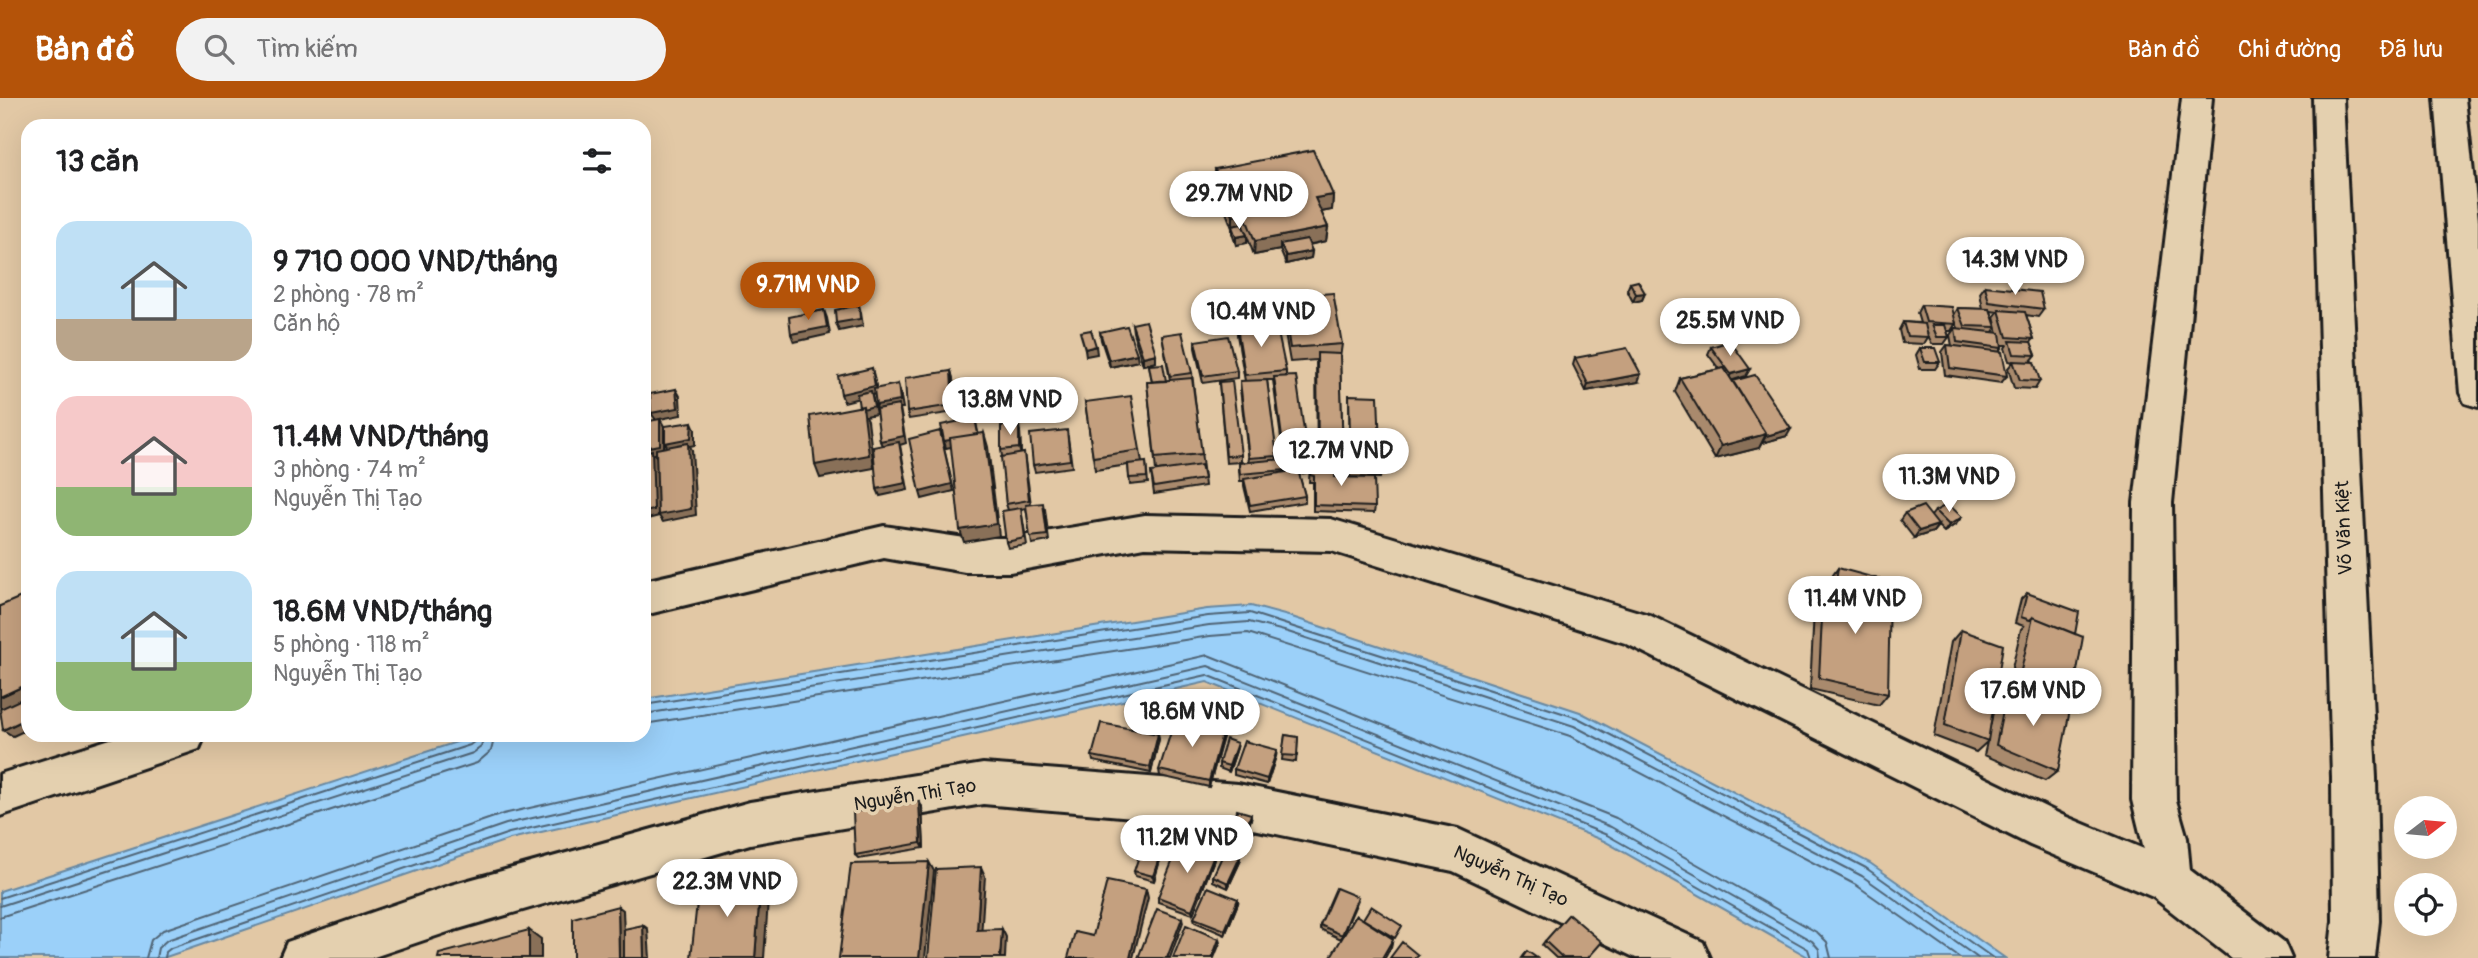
<!DOCTYPE html>
<html lang="vi">
<head>
<meta charset="utf-8">
<style>
  body { margin:0; font-family:Pangolin,sans-serif; background:#f2f2f2; color:#202124; height:100vh; display:flex; flex-direction:column; font-size:26px; white-space:nowrap }
  * { box-sizing:border-box; margin:0 }
  p { font-size:23px; color:#757577 }
  .icon { flex:none; width:38px; height:38px; fill:none; stroke:currentColor; stroke-width:2; stroke-linecap:round; stroke-linejoin:round }
  .map { position:relative; flex:1; overflow:hidden }
  .details { position:absolute; left:21px; top:21px; width:630px; height:623px; display:flex; flex-direction:column; background:#fff; border-radius:21px; box-shadow:0 7px 28px #0002 }
  .details>* { flex:none }
  .needle { width:46px; rotate:74deg }
  .tools { position:absolute; left:2394px; top:698px; display:grid; gap:14px }
  .tools a { display:grid; place-items:center; width:63px; height:63px; border-radius:50%; background:#fff; box-shadow:0 7px 28px #0002; font-size:35px }
  .price { position:absolute; translate:-50% -60px; padding:0 16px; border-radius:24px; background:#fff; color:#222; font-size:23px; line-height:46px; filter:drop-shadow(0 2px 4px #0008) }
  .price::after { content:''; position:absolute; left:50%; top:42px; width:21px; height:16px; margin-left:-10px; background:inherit; clip-path:polygon(0 0,100% 0,50% 100%) }
  .price.current { background:#b45309; color:#fff }
  ul { padding:0; list-style:none }
  li { display:flex; align-items:center; gap:21px; height:175px; padding:0 35px }
  li span { display:grid; place-items:center; flex:none; width:196px; height:140px; border-radius:21px; color:#555 }
  li>.icon { margin-inline-start:auto }
  span .icon { width:84px; height:84px; fill:#fffc; stroke-width:1 }
  li b { font-size:30px }
  h2 { display:flex; justify-content:space-between; align-items:center; height:84px; padding:0 35px; font-size:30px }
  header { display:flex; align-items:center; gap:42px; box-sizing:border-box; height:98px; padding:0 35px; background:#b45309; color:#fff }
  header strong { font-size:33px }
  nav { display:flex; gap:38px; margin-inline-start:auto; font-size:24px }
  .search { width:490px; height:63px; background:#f2f2f2; display:flex; align-items:center; gap:18px; box-sizing:border-box; padding:0 24px; border-radius:38px; color:#757577; font-size:26px }
  .map>svg:first-child { display:block }
</style>
</head>
<body>
<header>
<strong>Bản đồ</strong>
<div class="search"><svg class="icon" aria-label="search" viewBox="0 0 24 24"><circle cx="10" cy="10" r="6"/><path d="M15 15l6 6"/></svg>Tìm kiếm</div>
<nav><a>Bản đồ</a><a>Chỉ đường</a><a>Đã lưu</a></nav>
</header>
<div class="map">
<svg width="2478" height="860" viewBox="0 0 2478 860">
  <rect width="100%" height="100%" fill="#e2c8a5"/>
  <filter id="ink" filterUnits="userSpaceOnUse"><feTurbulence type="fractalNoise" baseFrequency=".0143" numOctaves="2"/><feDisplacementMap in="SourceGraphic" scale="14" xChannelSelector="R" yChannelSelector="G"/><feConvolveMatrix kernelMatrix="1 2 1 2 8 2 1 2 1" color-interpolation-filters="sRGB"/></filter>
  <g filter="url(#ink)">
    <path fill="#9bd0f9" stroke="#6888a1" stroke-width="2" d="M1251,508L1292,519L1580,614L1870,765L2005,860H1810L1604,743L1207,584L510,741L163,860H0V793L478,637H644V601L1207,511Z"/>
    <g fill="none" stroke-linecap="round" stroke-linejoin="round">
      <path stroke="#4f6474" stroke-width="2" d="M644,607L1208,518L1250,515L1578,620L1866,770L1993,860
        M644,616L1209,527L1249,524L1288,534L1574,628L1862,778L1978,860
        M644,626L1210,538L1248,535L1570,638L1856,787L1960,860
        M0,800L470,647L475,643L476,637
        M0,808L473,655L481,649L485,637
        M0,819L477,665L491,653L495,637
        M146,860L151,842L163,832L503,716L1208,557L1616,720L1818,835L1827,844L1831,860
        M156,860L158,850L167,842L506,726L1208,568L1611,729L1812,843L1819,851L1820,860
        M165,860L166,854L171,850L509,735L1207,577L1607,737L1808,851L1811,860"/>
      <defs>
        <path id="minor" d="M2182,0H2212L2172,405L2176,702L2187,740L2190,772L2284,844L2291,860H2231L2153,799L2030,747L1625,545L1331,453L1145,449L1010,474H965L884,460L644,517V483L884,428L965,440H1010L1145,417L1331,421L1649,517L2062,717L2144,751L2132,702L2134,405Z
          M123,637H205L199,651L0,718V676Z
          M983,666L1238,686L1458,731L1703,844L1710,860H1636L1453,773L1238,728L983,706L750,746L451,833L371,860H280L287,844L451,787L750,704Z"/>
        <path id="major" d="M2313,0H2343L2376,680L2379,823L2375,860H2329L2333,823L2332,680Z
          M2435,0H2465L2478,122V309L2465,305L2460,295Z"/>
      </defs>
      <use href="#minor" stroke="#1c1c1c" stroke-width="6"/>
      <use href="#major" stroke="#1c1c1c" stroke-width="6"/>
      <use href="#minor" fill="#e4d0af" fill-rule="evenodd"/>
      <use href="#major" fill="#e4d0af" fill-rule="evenodd"/>
    </g>
    <path fill="#a98a6d" stroke="#1c1c1c" stroke-width="2" fill-rule="evenodd" d="M1215,71L1333,97L1332,112L1321,114L1328,129L1326,143L1309,147L1312,153L1311,160L1286,166L1280,152L1254,157L1247,138V145L1236,147L1232,135V130L1215,85Z
      M1630,185L1645,195L1642,202L1633,204L1627,192Z
      M1985,188L2044,211L2038,219L2026,217L2034,241L2031,244L2036,257L2031,263L2040,283L2035,291L2014,290L2008,270L2013,264L2009,263L2005,250L2007,247H2002V250L2000,253L2007,278L2001,285L1945,277L1942,254L1947,247L1952,248L1950,237L1955,230H1958L1956,225L1951,233H1947L1949,239L1944,246H1932L1927,235L1928,239L1924,246L1902,245L1899,232L1903,224L1920,225L1917,215L1921,207L1954,217L1958,210L1983,211L1980,195ZM1991,213L1998,214L1994,219L1998,235L1993,234L1996,229Z
      M1282,199L1342,246L1340,260L1343,359L1342,373L1335,372V379L1375,409L1374,415L1313,413V384H1309L1310,366H1317L1316,262L1290,264L1281,213Z
      M1132,226L1156,256V264L1143,267L1133,234Z
      M1237,229L1286,273V278L1307,353V360H1305L1306,368V375L1299,376L1305,398V404L1250,413L1244,388V383H1240L1239,372V365L1249,364L1240,291V283H1245L1237,237ZM1267,282H1273L1284,361L1277,362ZM1284,362H1288L1289,373L1285,374Z
      M1100,234L1138,263L1110,269L1101,242Z
      M1162,237L1192,275L1205,388L1154,396L1151,374L1166,372L1156,373L1147,284H1152L1149,267L1166,283L1170,282Z
      M1195,243L1237,273V280L1203,285L1195,250Z
      M1711,249L1746,278L1732,282L1787,338L1762,345L1759,350L1715,361L1675,294L1680,280L1719,271L1708,256Z
      M1920,250L1940,264L1935,271H1920L1916,257Z
      M1575,260L1638,284L1586,293L1573,267Z
      M951,273L953,281L955,314L909,321L907,314Z
      M1219,284L1241,357V364L1226,365Z
      M1349,297L1381,373L1380,380L1350,379Z
      M1085,304L1140,352L1142,365L1146,364L1148,385L1130,387L1128,367L1095,372Z
      M1020,334L1021,356L1024,355L1025,362L1031,407L1045,411L1049,443L1032,446L1026,410L1021,411L1027,447L1008,450L1006,444L1008,412L1006,406L1002,358L1001,352Z
      M1068,339L1072,369L1035,374L1033,367Z
      M1935,413L1956,426L1944,434L1938,428L1933,434L1914,440L1900,422L1905,415L1931,418Z
      M1838,470L1888,596L1879,607L1810,591L1815,492L1824,480L1832,482L1833,477Z
      M2027,495L2075,536L2071,607L2066,611L2058,673L2045,683L1984,657L1987,644L1976,654L1934,638L1951,544L1961,532L1991,624L1996,599L2008,588L2021,531L2024,528L2015,525L2021,501Z
      M1224,635L1209,689L1160,678L1159,672Z
      M1158,636L1159,641L1151,675L1093,663L1092,658Z
      M1285,637L1298,639L1296,664L1282,662Z
      M1237,650L1229,674L1219,670V665Z
      M1276,658L1267,686L1234,677V671Z
      M922,709L924,750L859,761L855,757Z
      M1251,721L1244,742L1230,738V733Z
      M1215,759L1193,816L1158,804V799Z
      M1160,762L1154,783L1135,778L1134,773Z
      M1240,764L1228,790L1213,783V778Z
      M1357,804L1341,841L1320,831V827Z
      M1238,805L1225,837L1195,824L1194,820Z
      M1545,843L1588,860H1556L1542,847Z"/>
    <path fill="#897059" stroke="#1c1c1c" stroke-width="2" d="M1333,97L1332,112L1315,115V100Z
      M1244,115L1243,130L1233,132V118Z
      M1328,129L1326,143L1283,152L1280,146V152L1254,157L1255,143Z
      M1247,137V145L1236,147V139Z
      M1312,153L1311,160L1286,166V158Z
      M1645,195L1642,202L1633,204L1636,196Z
      M859,207L861,215L863,228L839,233L836,225Z
      M824,212L827,220L830,236L794,244L791,236Z
      M1096,248L1097,256L1086,258L1085,251Z
      M1137,256L1138,263L1110,269L1109,262Z
      M1156,256V264L1143,267V259Z
      M872,270L878,296L872,297L876,316L866,318L868,322L874,370L820,380L815,367L871,297L844,304L841,296Z
      M1750,271L1746,278L1727,284L1731,276Z
      M951,273L953,281L955,314L953,307Z
      M1641,276L1638,284L1586,293L1588,286Z
      M898,286L900,293L903,310H900L906,345L900,347L908,392L880,398L877,391L883,350L880,343L878,315L876,307Z
      M676,291L680,298L681,317L660,321L664,328V354L654,356L657,359L669,352L665,345L692,324L695,331V347L690,348L692,352L696,417L663,424L659,418L644,422V350L656,322L651,315Z
      M644,297L648,303L650,323L644,325Z
      M975,320L980,343L946,350L944,343Z
      M1019,327L1020,334L1021,357L1019,350Z
      M1791,331L1787,338L1762,345L1766,338Z
      M940,333L954,393L922,401L920,394Z
      M984,335L988,349L999,438L964,444L960,432Z
      M1766,336L1759,350L1715,361L1721,348Z
      M1962,419L1956,426L1944,434L1949,427Z
      M1938,427L1933,434L1914,440L1919,433Z
      M28,586V605L9,614L0,609V599Z
      M28,620V631L13,638L3,632Z
      M1224,629V635L1209,689V683Z
      M1158,636L1159,641L1151,675L1150,669Z
      M1237,645V650L1229,674V668Z
      M1277,652L1276,658L1267,686V681Z
      M919,703L922,709L924,750L921,745Z
      M1251,716V721L1244,742V737Z
      M1215,754V759L1193,816L1192,812Z
      M1160,757V762L1154,783L1153,778Z
      M1240,759V764L1228,790V785Z
      M929,764L934,773L925,860H919Z
      M981,769L985,778L981,840L977,832Z
      M761,779L769,788L764,860H755Z
      M1146,791L1148,800L1133,860H1130Z
      M1238,801V805L1225,837V832Z
      M618,808L623,812L625,860H619Z
      M1182,820L1183,824L1170,860H1167Z
      M643,827L648,831L650,860H644Z
      M1002,831L1006,839L1005,860H1000Z
      M529,832L541,841V860H529Z
      M1219,841L1220,845L1214,860H1212Z
      M1393,841L1391,849L1385,860H1382Z"/>
    <path fill="#c4a07f" stroke="#1c1c1c" stroke-width="2" d="M1313,52L1333,97L1315,100L1328,129L1255,143L1244,115L1233,118L1215,71Z
      M1242,126L1247,137L1236,139L1232,128Z
      M1307,141L1312,153L1286,158L1280,146Z
      M1638,183L1645,195L1636,196L1630,185Z
      M1985,188L2040,194L2044,211L1989,204Z
      M1333,195L1342,246L1290,250L1282,199Z
      M859,207L860,221L836,225L835,212Z
      M1921,207L1952,209L1956,226L1926,224Z
      M1958,210L1990,211L1996,229L1965,228Z
      M824,212L827,229L791,236L789,219Z
      M1999,212L2025,214L2034,241L2007,239Z
      M1146,223L1156,256L1143,259L1132,226Z
      M1903,224L1925,226L1928,239L1907,238Z
      M1276,225L1286,273L1245,277L1237,229Z
      M1932,227H1945L1949,239H1937Z
      M1127,228L1137,256L1109,262L1100,234Z
      M1955,230L2000,235L2002,250L1957,244Z
      M1091,232L1096,248L1085,251L1080,234Z
      M1182,234L1192,275L1170,278L1162,237Z
      M1228,238L1237,273L1203,278L1195,243Z
      M1730,243L1750,271L1731,276L1711,249Z
      M2010,243L2031,244L2036,257L2014,256Z
      M1947,247L2002,254L2007,278L1950,270Z
      M1627,250L1641,276L1588,286L1575,260Z
      M1920,250H1935L1940,264H1925Z
      M1317,255L1340,256L1343,359H1318Z
      M2013,263L2034,264L2040,283L2020,282Z
      M1163,266L1166,283L1152,284L1149,267Z
      M872,270L875,288L841,296L838,278Z
      M1724,270L1766,336L1721,348L1680,280Z
      M951,273L953,307L907,314L905,280Z
      M1755,277L1791,331L1766,338L1765,337L1766,336L1733,283Z
      M1296,278L1307,353L1284,355L1274,279Z
      M1192,280L1202,356L1155,360L1147,284Z
      M1267,282L1277,358L1249,360L1240,283Z
      M1232,283L1241,357L1226,358L1219,284Z
      M898,286L900,303L876,307L874,291Z
      M676,291L678,310L651,315L650,296Z
      M871,293L874,308L863,311V308L859,309L857,296Z
      M1349,297L1378,298L1381,373L1351,372Z
      M644,298L646,316L644,317Z
      M1131,298L1140,352L1093,359L1085,304Z
      M899,307L904,338L880,343L876,311Z
      M863,308L869,357L815,367L810,318Z
      M975,320L978,336L950,340V342L944,343L941,327Z
      M660,321V347L644,350V324Z
      M692,324L691,340L665,345V328Z
      M1019,327V350L1001,352V328Z
      M1067,332L1070,362L1033,367L1030,336Z
      M940,333L952,386L920,394L909,341Z
      M984,335L996,426L960,432L950,340Z
      M899,344L906,385L877,391L873,349Z
      M688,345L691,411L658,417L656,351Z
      M652,352L654,412L644,414V354Z
      M1024,355L1029,402L1006,406L1001,359Z
      M1304,357L1306,368L1290,370L1288,359Z
      M1284,361L1286,372L1240,376L1239,365Z
      M1146,364L1147,379L1129,380L1128,366Z
      M1310,366L1336,367L1335,379L1374,380L1375,409L1314,407V378L1310,377Z
      M1201,367L1204,381L1154,389L1151,374Z
      M1298,372L1305,398L1250,407L1244,381Z
      M1043,405L1047,437L1030,439L1026,407Z
      M1948,406L1962,419L1949,427L1935,413Z
      M1923,408L1938,427L1919,433L1905,415Z
      M1021,410L1025,440L1006,444L1002,413Z
      M1838,470L1890,484V495L1836,483Z
      M1824,480L1890,495L1888,596L1819,580Z
      M2027,495L2079,514L2075,536L2033,519L2030,522L2021,519Z
      M28,496V524L25,525L28,539V586L0,599V508Z
      M2033,519L2083,539L2071,607L2018,586Z
      M1961,532L2003,547L1988,643L1945,627Z
      M2008,588L2070,612L2058,673L1996,647Z
      M28,598V620L3,632L0,611Z
      M1176,618L1224,629L1209,683L1159,672Z
      M1101,625L1158,636L1150,669L1092,658Z
      M1285,637L1298,639L1297,658L1282,657Z
      M1226,641L1237,645L1229,668L1219,665Z
      M1244,643L1277,652L1267,681L1234,671Z
      M919,703L921,745L855,757L853,714Z
      M1237,712L1251,716L1244,737L1230,733Z
      M1181,742L1215,754L1192,812L1158,799Z
      M1141,752L1160,757L1153,778L1134,773Z
      M1225,752L1240,759L1228,785L1213,778Z
      M929,764L919,860H839L851,766Z
      M981,769L977,832L1002,831L1000,860H928L936,771Z
      M761,779L755,860H691L699,786Z
      M1107,783L1146,791L1130,860H1068L1075,834L1093,838Z
      M1208,789L1238,801L1225,832L1194,820Z
      M1336,790L1358,799L1342,837L1320,827Z
      M618,808L619,860H573V820Z
      M1371,808L1402,828L1395,840L1363,821Z
      M1157,811L1182,820L1167,860H1138Z
      M1569,816L1602,844L1588,860H1563L1545,843Z
      M1356,817L1393,841L1382,860H1330Z
      M643,827L644,860H624V831Z
      M1186,827L1219,841L1212,860H1173Z
      M529,832V860H438L439,856Z
      M1402,844L1418,857L1415,860H1390Z
      M1527,853L1537,860H1522Z"/>
  </g>
  <g text-anchor="middle" dominant-baseline="central" stroke-width="7" stroke-linejoin="round" paint-order="stroke">
    <g font-size="19" fill="#1c1c1c" stroke="#e4d0af">
      <text transform="translate(2344 430) rotate(-92)">Võ Văn Kiệt</text>
      <text transform="translate(915 697) rotate(-9)">Nguyễn Thị Tạo</text>
      <text transform="translate(1511 778) rotate(24)">Nguyễn Thị Tạo</text>
    </g>
  </g>
</svg>
<div class="tools">
<a><svg class="needle" viewBox="-14 -14 28 28"><path d="M0-13l5 13h-10z" fill="#e53935"/><path d="M0 13l5-13h-10z" fill="#757577"/></svg></a>
<a><svg class="icon" aria-label="locate" viewBox="0 0 24 24"><circle cx="12" cy="12" r="6"/><path d="M12 2v4M12 18v4M2 12h4M18 12h4"/></svg></a>
</div>
<b class="price" style="left:1239px;top:133px">29.7M VND</b>
<b class="price" style="left:2015px;top:199px">14.3M VND</b>
<b class="price current" style="left:808px;top:224px">9.71M VND</b>
<b class="price" style="left:1261px;top:251px">10.4M VND</b>
<b class="price" style="left:1730px;top:260px">25.5M VND</b>
<b class="price" style="left:1010px;top:339px">13.8M VND</b>
<b class="price" style="left:1341px;top:390px">12.7M VND</b>
<b class="price" style="left:1949px;top:416px">11.3M VND</b>
<b class="price" style="left:1855px;top:538px">11.4M VND</b>
<b class="price" style="left:2033px;top:630px">17.6M VND</b>
<b class="price" style="left:1192px;top:651px">18.6M VND</b>
<b class="price" style="left:1187px;top:777px">11.2M VND</b>
<b class="price" style="left:727px;top:821px">22.3M VND</b>
<section class="details">
<h2>13 căn<svg class="icon" aria-label="filters" viewBox="0 0 24 24"><path d="M4 7h16M4 17h16"/><circle cx="9" cy="7" r="2"/><circle cx="15" cy="17" r="2"/></svg></h2>
<ul>
<li><span style="background:linear-gradient(#bfe0f5 70%,#b9a48a 0)"><svg class="icon" aria-label="home" viewBox="0 0 24 24"><path d="M3 11l9-7 9 7M6 9v11h12V9"/></svg></span><div><b>9 710 000 VND/tháng</b><p>2 phòng · 78 m²</p><p>Căn hộ</p></div></li>
<li><span style="background:linear-gradient(#f6c9c9 65%,#8fb573 0)"><svg class="icon" aria-label="home" viewBox="0 0 24 24"><path d="M3 11l9-7 9 7M6 9v11h12V9"/></svg></span><div><b>11.4M VND/tháng</b><p>3 phòng · 74 m²</p><p>Nguyễn Thị Tạo</p></div></li>
<li><span style="background:linear-gradient(#bfe0f5 65%,#8fb573 0)"><svg class="icon" aria-label="home" viewBox="0 0 24 24"><path d="M3 11l9-7 9 7M6 9v11h12V9"/></svg></span><div><b>18.6M VND/tháng</b><p>5 phòng · 118 m²</p><p>Nguyễn Thị Tạo</p></div></li>
</ul>
</section>
</div>
</body>
</html>
